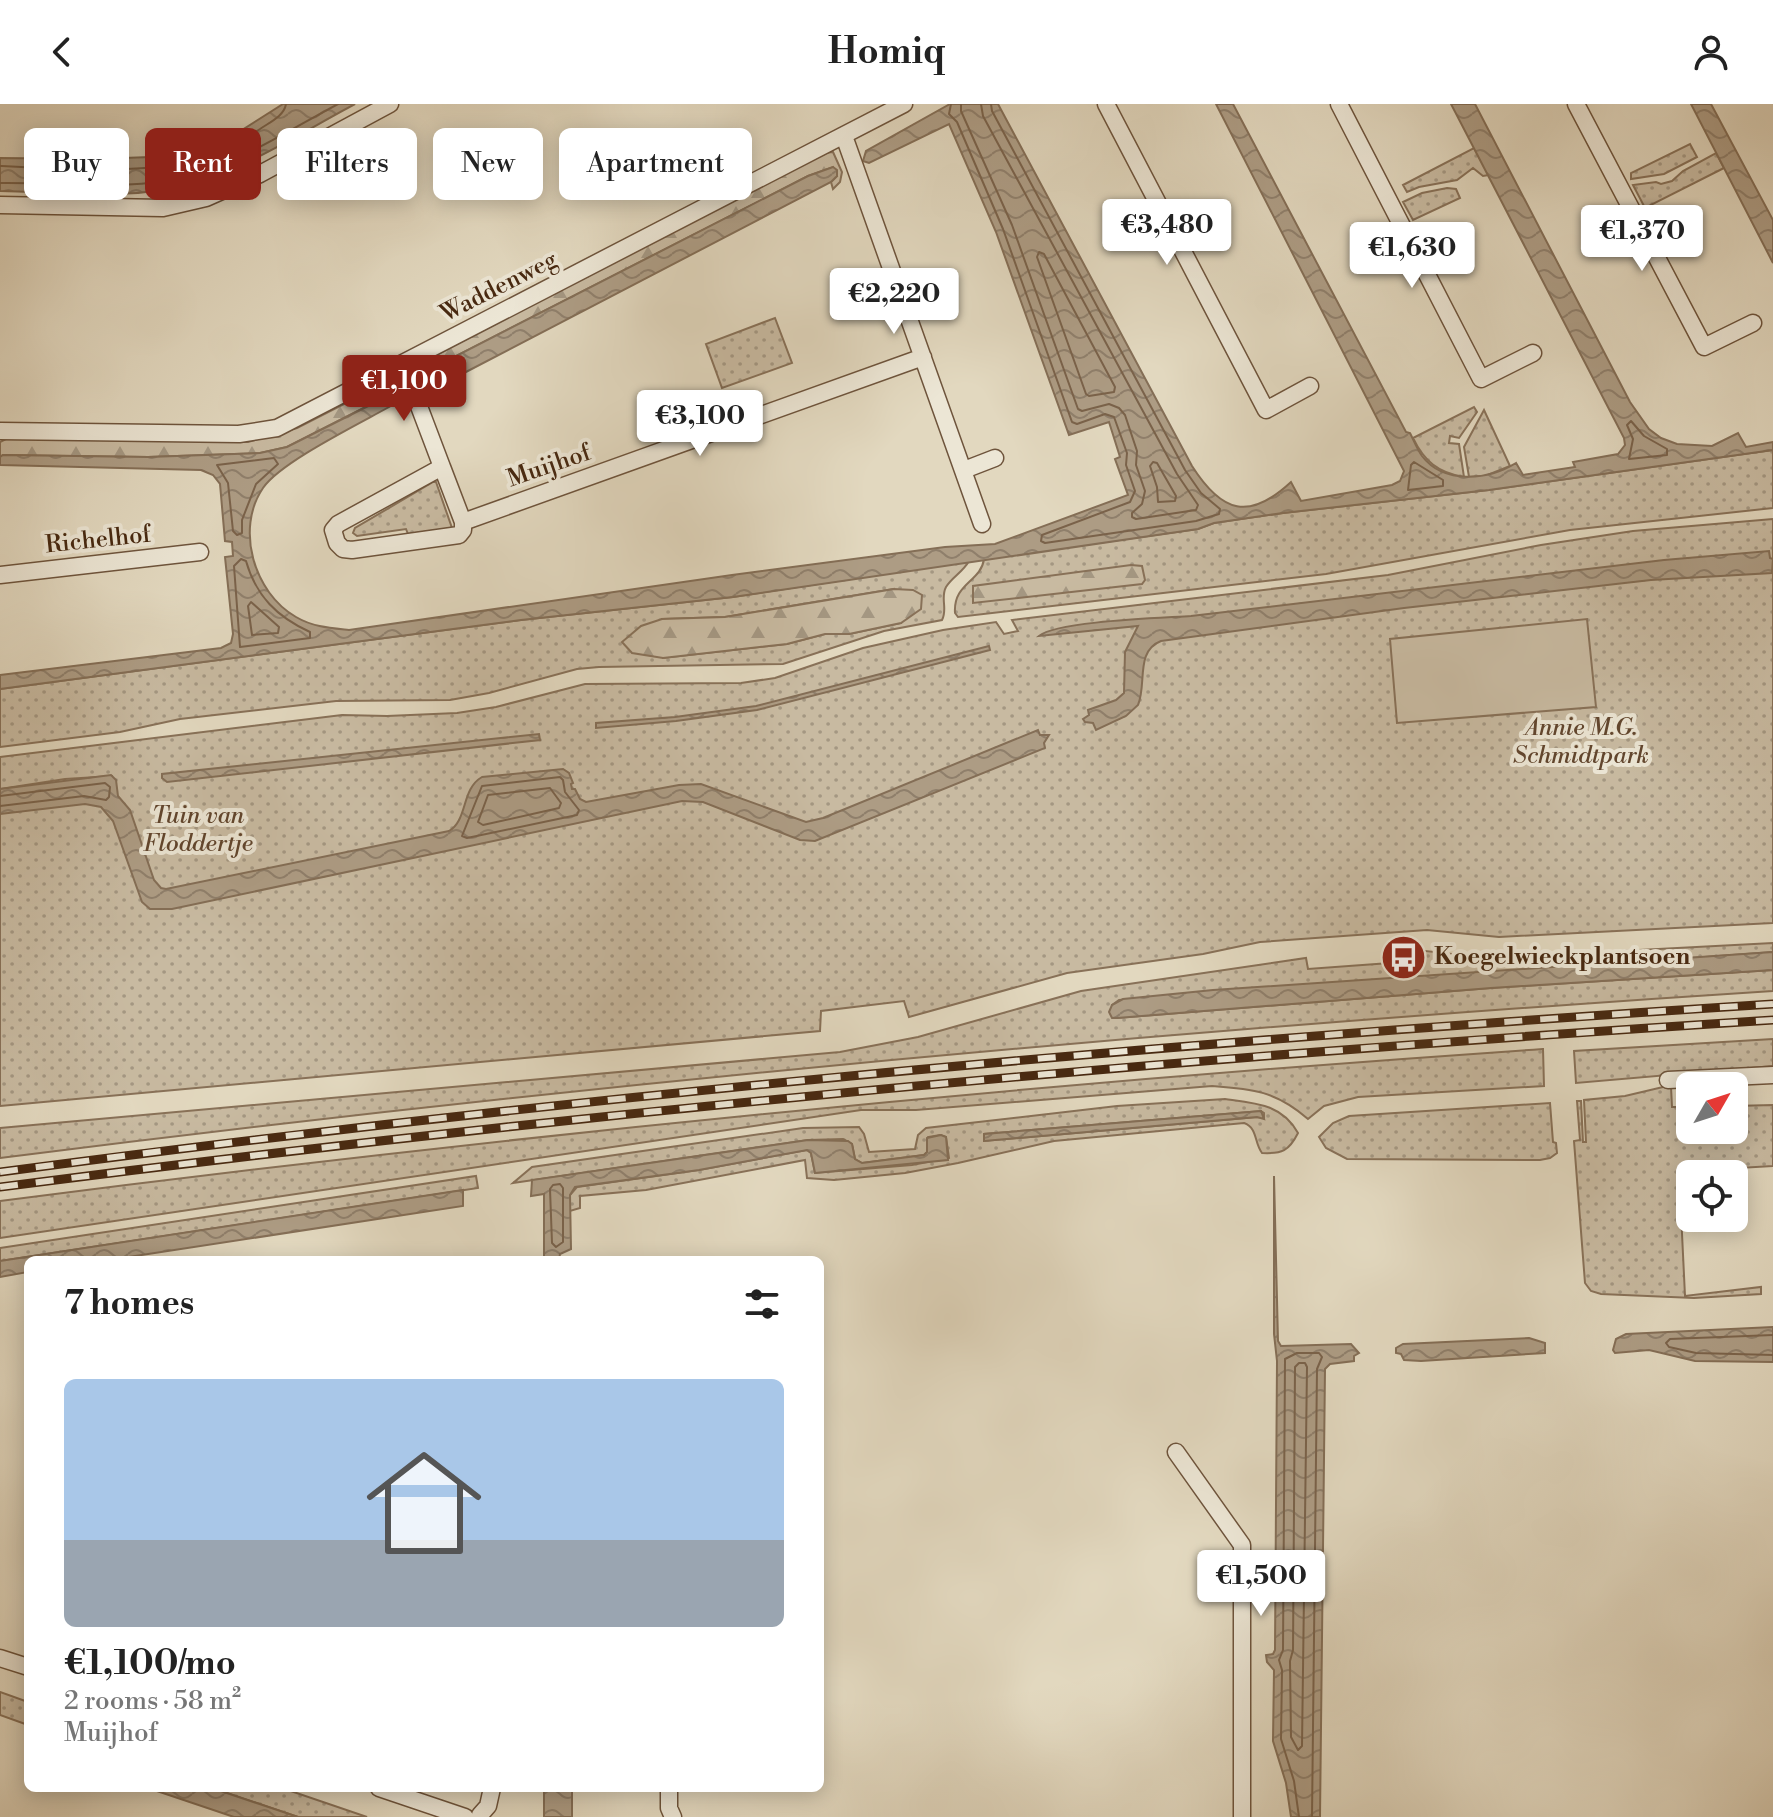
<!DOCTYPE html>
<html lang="en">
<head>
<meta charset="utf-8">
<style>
  body { margin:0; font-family:"Libre Bodoni",serif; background:#f2f2f2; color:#222; height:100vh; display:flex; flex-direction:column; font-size:30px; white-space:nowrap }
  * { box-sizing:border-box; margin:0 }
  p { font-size:26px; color:#767676 }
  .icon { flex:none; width:44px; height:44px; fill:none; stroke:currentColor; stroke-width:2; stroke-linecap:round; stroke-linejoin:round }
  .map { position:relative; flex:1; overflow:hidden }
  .drawer { position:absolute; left:24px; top:1152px; width:800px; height:536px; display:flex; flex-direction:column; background:#fff; border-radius:12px; box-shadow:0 4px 20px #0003 }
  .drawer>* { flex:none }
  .hud { position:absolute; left:24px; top:24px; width:800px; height:72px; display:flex; gap:16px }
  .needle { width:52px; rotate:51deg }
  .fabs { position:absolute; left:1676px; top:968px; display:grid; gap:16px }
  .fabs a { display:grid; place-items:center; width:72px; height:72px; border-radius:12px; background:#fff; box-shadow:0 4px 20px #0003; font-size:40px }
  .price { position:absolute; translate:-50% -68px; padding:0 18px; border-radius:8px; background:#fff; color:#222; font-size:26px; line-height:52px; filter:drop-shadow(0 2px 4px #0008) }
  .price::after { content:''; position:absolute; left:50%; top:48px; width:24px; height:18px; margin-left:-12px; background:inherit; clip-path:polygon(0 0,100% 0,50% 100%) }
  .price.selected { background:#8f2418; color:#fff }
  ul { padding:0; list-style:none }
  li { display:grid; align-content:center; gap:16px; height:424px; padding:0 40px }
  li span { display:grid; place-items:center; height:248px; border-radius:12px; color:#555 }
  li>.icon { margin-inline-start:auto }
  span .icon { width:144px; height:144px; fill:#fffc; stroke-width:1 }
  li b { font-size:34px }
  h2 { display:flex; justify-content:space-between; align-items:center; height:96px; padding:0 40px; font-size:34px }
  .chip { padding:0 28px; border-radius:12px; background:#fff; box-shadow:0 4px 20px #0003; font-size:28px; line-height:72px }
  .chip.selected { background:#8f2418; color:#fff }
  header { display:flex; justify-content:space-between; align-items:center; height:104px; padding:0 40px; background:#fff; font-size:36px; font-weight:800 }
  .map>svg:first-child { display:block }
</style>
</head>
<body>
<header><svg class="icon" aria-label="back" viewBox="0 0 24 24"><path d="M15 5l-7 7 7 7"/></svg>Homiq<svg class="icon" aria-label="person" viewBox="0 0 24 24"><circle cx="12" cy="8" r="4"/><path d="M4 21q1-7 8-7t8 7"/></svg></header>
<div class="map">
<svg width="1773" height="1713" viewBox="0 0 1773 1713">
  <defs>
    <pattern id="green-dots" width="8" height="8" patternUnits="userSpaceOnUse" patternTransform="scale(2)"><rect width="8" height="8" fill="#c8baa1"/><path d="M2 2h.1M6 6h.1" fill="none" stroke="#a49782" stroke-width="1.8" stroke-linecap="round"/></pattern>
    <pattern id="forest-firs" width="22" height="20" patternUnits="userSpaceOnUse" patternTransform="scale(2)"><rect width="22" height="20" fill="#c8baa1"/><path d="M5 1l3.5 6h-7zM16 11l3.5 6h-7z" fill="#a49782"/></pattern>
    <pattern id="water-waves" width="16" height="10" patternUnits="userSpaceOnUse" patternTransform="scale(2)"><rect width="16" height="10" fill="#ad9c84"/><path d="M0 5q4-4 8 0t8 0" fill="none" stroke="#8f7f6b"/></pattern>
  </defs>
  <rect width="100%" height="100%" fill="#e2d8bf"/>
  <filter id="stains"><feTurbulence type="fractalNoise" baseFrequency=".0025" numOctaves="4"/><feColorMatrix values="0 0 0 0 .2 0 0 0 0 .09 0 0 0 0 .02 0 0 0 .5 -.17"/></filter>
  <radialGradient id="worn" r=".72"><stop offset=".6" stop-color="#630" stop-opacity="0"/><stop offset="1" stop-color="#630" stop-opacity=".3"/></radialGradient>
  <path fill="url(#green-dots)" stroke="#887158" stroke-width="2" fill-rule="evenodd" d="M1690,40L1697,53L1664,70L1631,75V69Z
    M1474,44L1489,71L1483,72L1473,64L1457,76L1419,83L1407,88L1403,81Z
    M1716,49L1724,64L1645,104L1633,81L1656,78L1661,80L1672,77L1683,67Z
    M1447,84L1456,85L1460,94L1413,116L1403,98L1422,89Z
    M775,214L792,259L722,284L706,240Z
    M1474,303L1477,308L1459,334L1450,332L1449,339L1459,340L1464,373C1438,369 1424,357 1413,334Z
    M1484,306L1510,362L1485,372L1469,373L1464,343Z
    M1773,346V404L1570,426L1326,470L958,513L955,509C953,479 981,478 984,455L1198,425L1214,419L1283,409L1489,386Z
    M433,378H436L452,424L408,430L406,425L357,432L353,429L355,424Z
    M1773,415V819L1499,833L1427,826L1260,838L1203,850L1067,869L909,913L904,897L821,907L820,927L0,1002V689L113,672L65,675L0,685V653L342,611L387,612L457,609L496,603L585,580L741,579L775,574L863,544L943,526L996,518L1004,530L1018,527L1012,516L1388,471L1541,441L1633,427Z
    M969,457C963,468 952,473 946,483C940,494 948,505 942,516L884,527L783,560L599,563L577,565L489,589L450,596L336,597L180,615L120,628L0,643V585L521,516L733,493ZM894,485L901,519L849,530H825L787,540L663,554L662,515L725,513Z
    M1773,839V848L1119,896L1112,901L1117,914L1491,884L1773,866V887C1180,925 589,979 0,1054V1024L840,948L918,933L1081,887L1306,854L1308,865L1417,857V846L1488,854Z
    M1773,935V962L1576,979L1574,947Z
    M1543,945L1544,982L1358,993L1324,1002L1308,1015C1276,987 1253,985 1212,982L916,1006H861L0,1134V1097C513,1031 1027,980 1543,945Z
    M1663,983H1671L1672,1003H1690V1026H1734V1002L1773,1001V1062L1739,1064L1738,1060L1679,1067L1685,1192L1761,1183V1190L1694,1194L1601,1190L1591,1187L1585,1179L1574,1037L1580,1036L1577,997H1581L1583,1038H1586L1584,996L1625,992Z
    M1225,995C1255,999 1282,1000 1298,1029C1289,1047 1282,1050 1262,1049C1254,1039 1258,1024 1244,1019L1054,1037L958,1059L905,1069L834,1076L807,1074L805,1056L646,1086L580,1092V1104L570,1107V1091L577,1083L699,1066L807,1046L811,1049L815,1069L912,1061L949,1054L946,1033L940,1031L928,1033L927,1048L924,1051L862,1059L855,1055L852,1040L843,1035L808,1036L513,1079L532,1063L803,1024L859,1023L864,1030L869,1048L915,1045L918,1031L926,1024L1117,1002ZM1261,1007L1264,1009V1014L1258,1013L984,1037V1030Z
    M1550,999L1553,1038L1556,1039L1557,1049L1550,1054L1540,1056L1347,1055L1326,1044L1319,1033L1333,1019L1349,1012Z
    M476,1072L478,1084L0,1157V1144Z
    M0,1588L28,1598V1621L0,1611Z
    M212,1684H282L367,1713H298Z"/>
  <path fill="url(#forest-firs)" stroke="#887158" stroke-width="2" d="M833,48L842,68L840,78L833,85L831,78L837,72L833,63L808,72L456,252L434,279L443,278L429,287L420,262L424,257L824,49Z
    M391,276L400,278L412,297L400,303L399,293L393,289L287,343L260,349L148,353L3,351L0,353V338L8,334L248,338L297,324Z
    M1131,461L1142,462L1145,476L1142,480L973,499V482Z
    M894,485L913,486L922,491L921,505L901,519L849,530H825L787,540L663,554L632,549L622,538L641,522L662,515L725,513Z"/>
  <path fill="#c8baa1" stroke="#887158" stroke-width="2" d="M1587,515L1596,603L1397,619L1390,535Z"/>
  <path fill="url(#water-waves)" stroke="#846e56" stroke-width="2" d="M283,0H355C306,26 248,63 195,79C134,97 63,88 0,87V54L96,55L178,52L200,47L223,38Z
    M950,0H998L1192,362C1222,409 1249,417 1291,378L1301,397L1392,381L1400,377L1404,367L1216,0H1233L1406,328L1410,329C1414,337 1417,345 1422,352C1444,381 1489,376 1516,359L1523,371L1575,363L1573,358L1618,350L1625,341L1624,334L1451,0H1475L1630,298L1649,325L1661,334L1677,340L1712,342L1738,329L1746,343L1773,338V346L1489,386L1283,409L1214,419L1198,425L733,493L521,516L0,585V571L221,544L231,539L233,530L225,453L233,452L232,438L225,437L220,380L213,371L201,366L0,361V353L3,351L148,353L260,349L287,343L394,289L399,292L398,298C367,316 281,357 263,384C235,425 254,489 296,513C313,523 330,524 349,526L732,471L945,443L995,440L1128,391L1115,355L1120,353L1109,318L1069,331L996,128L949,20L869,59L863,57L866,47Z
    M1691,0H1711L1773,116V159Z
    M833,63L837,66V72L831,78L464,269L443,278L431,276L435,266L456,252L808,72Z
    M1769,447L1770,454L1773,455L1772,469L1651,476L1404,504L1161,537C1135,547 1147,580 1138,601L1126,612L1096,626L1093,619L1085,618L1083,615L1089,611L1088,606L1116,596L1124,589L1125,548L1138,522L1039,532C1057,517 1163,514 1191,512L1664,456Z
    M989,542L990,546L757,606L676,617L596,624V619L675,613L756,602Z
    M1038,626L1040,631H1049L1044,639L1045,644L815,737L800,736L703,698L682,697L172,805H150L142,798L113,717L101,703L85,700L0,710V685L111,671L116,676L118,692L130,706L154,776L161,784L166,785L449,727C468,716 461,685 482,673L563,665L569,669L573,679L571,680L572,685H575L580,695L586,698L679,681L701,680L806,718L823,714Z
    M539,630L540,636L167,678L162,674V670Z
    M1773,848V866L1491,884L1117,914H1112L1109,908L1112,901L1123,895L1213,886Z
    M1261,1007L1264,1015L1257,1013L984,1037V1030Z
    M941,1031L946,1033L948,1056L815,1069L811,1049L807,1046L699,1066L575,1083L570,1091L571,1145L560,1150L559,1156H544V1090L531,1092L532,1076L808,1036L848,1037L852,1040L855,1055L862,1059L924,1051L927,1048V1034Z
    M1274,1072L1278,1237L1281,1242L1351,1240L1359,1249L1354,1252V1257L1330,1260L1325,1265L1320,1713H1291L1286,1679L1273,1637L1274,1566L1267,1558L1266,1551L1273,1550L1275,1546L1277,1257L1274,1230Z
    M463,1086V1102L109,1156H28V1168L0,1173V1157Z
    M1773,1223V1258L1695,1257L1649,1246L1615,1249L1613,1246L1616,1235L1626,1230Z
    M1529,1234L1545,1239V1249L1421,1257L1404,1256L1401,1250L1396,1249V1244L1403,1240Z
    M148,1684H212L298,1713H234Z
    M544,1684H572V1713H544Z"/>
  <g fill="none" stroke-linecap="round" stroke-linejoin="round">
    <path stroke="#7a624a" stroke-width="2" d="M951,0L949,10L957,18L1003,125L1072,318L1077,320L1105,310L1114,313L1127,349L1126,361L1135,387L1130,398L1042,431L1041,437L1045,439L1196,417L1219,410L1220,405L1201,389L1185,366L992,7L991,0
      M961,0V7L1012,121L1078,305L1082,307L1109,300L1119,304L1125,311L1137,347L1136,361L1145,387L1142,400L1132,409V413L1136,415L1196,406L1198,401L1177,370L983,12L981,0
      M0,62C56,65 146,70 199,56C221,50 241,37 260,25C270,18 284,12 286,0
      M0,79C63,78 128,88 189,72C237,60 293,24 338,0
      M1039,148L1044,150L1115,283L1114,288L1089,292L1086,290L1037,153Z
      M1631,317L1644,332L1667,345V351L1629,355L1633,335L1627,321Z
      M274,354L278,360L256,380L242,416V429L237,431L233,427L228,379L217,361Z
      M1153,358L1157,359L1176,392L1175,397L1158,398L1157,383L1150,362Z
      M1414,358L1443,376V382L1408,386L1411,361Z
      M241,455L246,457C256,492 277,513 310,528V534L240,543L234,462Z
      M251,498L279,523L278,529L252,531L248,502Z
      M560,673L563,676L565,688L579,706L577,711L467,734L462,732L482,682Z
      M550,684L561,699L559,704L483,721L478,718L488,691Z
      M0,692L105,679L110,683L109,693L106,696L84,692L0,702
      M560,1080L563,1084V1138L556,1143L552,1139L550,1085L553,1081Z
      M1773,1231L1670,1235L1666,1239L1669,1243L1696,1249L1773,1251
      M1299,1259H1305L1307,1263L1302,1642L1298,1646L1291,1633L1290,1557L1293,1546L1295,1263Z
      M1299,1713L1294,1677L1281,1635L1282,1566L1279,1556L1283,1546L1285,1255L1297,1249H1319L1322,1253L1317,1265L1312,1713"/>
    <defs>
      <path id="minor" d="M1106,0L1266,306L1310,282
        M1339,0L1481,275L1533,249
        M1576,0L1704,243L1753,219
        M844,32L982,420
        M0,101L163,104L206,94L260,70L390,0
        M403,260L442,363
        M0,327L239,330L277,324L904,0
        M442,363L463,418V426L459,431L352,446L343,445L337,439L333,426L338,420Z
        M964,366L995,354
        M463,418L923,253
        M0,471L200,448
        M1668,976L1773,971
        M1176,1348L1242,1441V1713
        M0,1554L28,1563
        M379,1684L465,1713
        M669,1684V1704L673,1713
        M480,1711L488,1702L492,1684"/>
    </defs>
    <use href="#minor" stroke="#6e543c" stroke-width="19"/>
    <use href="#minor" stroke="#ece6d5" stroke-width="16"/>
    <defs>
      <path id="rail" d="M0,1068C589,990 1180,937 1773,900
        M0,1083C589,1007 1180,953 1773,916"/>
    </defs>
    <use href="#rail" stroke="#472810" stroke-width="9"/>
    <use href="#rail" stroke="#ece6d5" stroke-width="6" stroke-dasharray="18" stroke-linecap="butt"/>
  </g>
  <defs>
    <symbol id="bus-disc" viewBox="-11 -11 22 22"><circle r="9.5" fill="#8f2418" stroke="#ece6d5"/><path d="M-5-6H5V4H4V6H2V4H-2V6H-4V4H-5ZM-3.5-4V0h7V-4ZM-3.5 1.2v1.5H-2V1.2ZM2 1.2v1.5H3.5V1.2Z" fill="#fff"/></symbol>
  </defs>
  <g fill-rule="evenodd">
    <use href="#bus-disc" x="1378" y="828" width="51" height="51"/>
  </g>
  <g text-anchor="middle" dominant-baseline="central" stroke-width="8" stroke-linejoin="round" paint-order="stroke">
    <g font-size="24" fill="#472810" stroke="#ece6d5">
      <text transform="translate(499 183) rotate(-27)">Waddenweg</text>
      <text transform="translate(549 362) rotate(-19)">Muijhof</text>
      <text transform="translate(98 436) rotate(-6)">Richelhof</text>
    </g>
    <g font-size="24" font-style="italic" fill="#61452d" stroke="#ece6d5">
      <text x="1581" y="624">Annie M.G.<tspan x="1581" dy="28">Schmidtpark</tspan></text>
      <text x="198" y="712">Tuin van<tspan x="198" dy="28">Floddertje</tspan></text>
    </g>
    <g font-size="24" font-weight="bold" fill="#472810" stroke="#ece6d5" text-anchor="start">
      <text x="1434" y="853">Koegelwieckplantsoen</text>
    </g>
  </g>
  <rect width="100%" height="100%" filter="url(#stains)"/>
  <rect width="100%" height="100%" fill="url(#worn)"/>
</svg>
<div class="fabs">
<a><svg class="needle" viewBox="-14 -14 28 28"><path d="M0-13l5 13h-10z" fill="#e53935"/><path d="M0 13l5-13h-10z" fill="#767676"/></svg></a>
<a><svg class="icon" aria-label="locate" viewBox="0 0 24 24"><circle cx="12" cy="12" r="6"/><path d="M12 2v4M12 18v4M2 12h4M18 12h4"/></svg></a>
</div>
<b class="price" style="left:1167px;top:163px">€3,480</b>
<b class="price" style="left:1642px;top:169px">€1,370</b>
<b class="price" style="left:1412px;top:186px">€1,630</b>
<b class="price" style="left:894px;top:232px">€2,220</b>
<b class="price selected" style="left:404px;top:319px">€1,100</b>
<b class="price" style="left:700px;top:354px">€3,100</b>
<b class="price" style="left:1261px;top:1514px">€1,500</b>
<div class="hud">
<a class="chip">Buy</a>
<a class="chip selected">Rent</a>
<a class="chip">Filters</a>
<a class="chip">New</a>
<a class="chip">Apartment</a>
</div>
<section class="drawer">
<h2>7 homes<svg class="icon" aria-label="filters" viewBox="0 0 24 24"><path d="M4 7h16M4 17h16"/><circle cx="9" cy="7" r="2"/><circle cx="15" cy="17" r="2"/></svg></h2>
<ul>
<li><span style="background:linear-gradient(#a9c7e8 65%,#9aa5b1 0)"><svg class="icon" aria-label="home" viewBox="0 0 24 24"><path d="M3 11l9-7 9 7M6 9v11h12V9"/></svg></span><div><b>€1,100/mo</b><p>2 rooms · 58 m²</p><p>Muijhof</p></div></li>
</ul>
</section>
</div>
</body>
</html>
